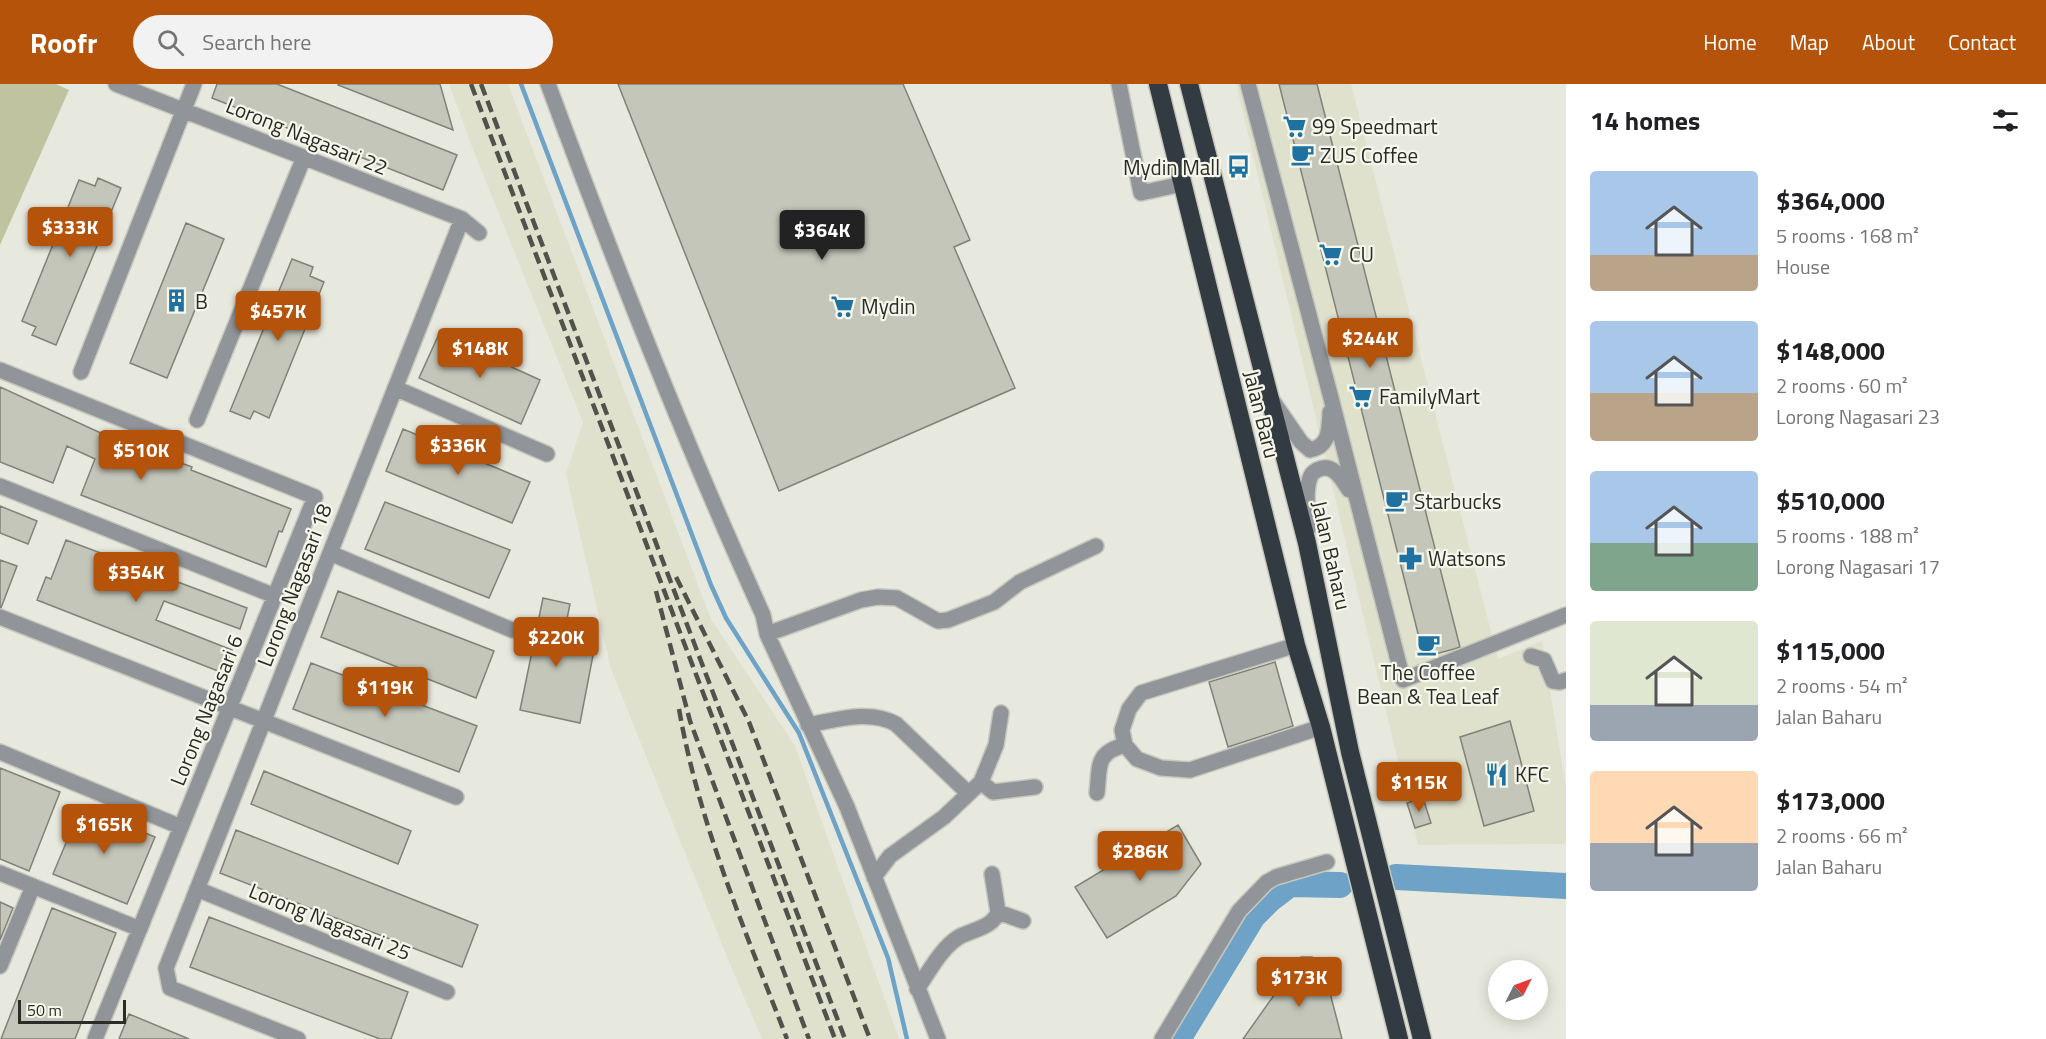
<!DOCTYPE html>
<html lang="en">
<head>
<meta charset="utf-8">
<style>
  body { margin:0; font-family:"Titillium Web",sans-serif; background:#f2f2f2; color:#202124; height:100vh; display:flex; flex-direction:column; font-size:22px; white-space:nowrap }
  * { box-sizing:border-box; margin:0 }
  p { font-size:20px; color:#757577 }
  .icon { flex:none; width:33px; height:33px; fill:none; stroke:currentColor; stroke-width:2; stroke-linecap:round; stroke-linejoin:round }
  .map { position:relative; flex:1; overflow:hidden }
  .details { display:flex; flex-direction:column; background:#fff; width:480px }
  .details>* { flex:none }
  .needle { width:39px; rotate:48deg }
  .controls { position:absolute; left:1488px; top:876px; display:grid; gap:12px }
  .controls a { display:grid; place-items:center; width:60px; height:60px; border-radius:50%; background:#fff; box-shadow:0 3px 15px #0003; font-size:30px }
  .scale { position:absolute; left:18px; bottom:15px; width:108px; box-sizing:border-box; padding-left:6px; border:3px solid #2b2c27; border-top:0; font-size:16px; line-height:21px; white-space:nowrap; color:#2b2c27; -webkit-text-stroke:4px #f6f7eb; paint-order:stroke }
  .price { position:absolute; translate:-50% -51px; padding:0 14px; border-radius:6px; background:#b45309; color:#fff; font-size:20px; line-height:39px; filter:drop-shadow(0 2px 3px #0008) }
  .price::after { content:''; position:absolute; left:50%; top:36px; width:18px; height:14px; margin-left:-9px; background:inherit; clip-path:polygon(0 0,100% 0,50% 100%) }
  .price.active { background:#222; color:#fff }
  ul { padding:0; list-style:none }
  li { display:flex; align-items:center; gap:18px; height:150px; padding:0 24px }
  li span { display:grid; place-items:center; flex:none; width:168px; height:120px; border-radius:6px; color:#555 }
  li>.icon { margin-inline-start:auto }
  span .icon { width:72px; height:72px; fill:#fffc; stroke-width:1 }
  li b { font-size:26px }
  h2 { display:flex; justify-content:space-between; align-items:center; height:72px; padding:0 24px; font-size:26px }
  header { display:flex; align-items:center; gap:36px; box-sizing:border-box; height:84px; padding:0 30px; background:#b45309; color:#fff }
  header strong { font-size:28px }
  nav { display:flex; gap:33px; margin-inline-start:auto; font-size:21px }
  .search { width:420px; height:54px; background:#f2f2f2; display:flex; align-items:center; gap:15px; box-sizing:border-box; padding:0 21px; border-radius:33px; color:#757577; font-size:22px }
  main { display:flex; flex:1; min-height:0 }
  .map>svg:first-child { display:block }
</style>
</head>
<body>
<header>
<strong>Roofr</strong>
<div class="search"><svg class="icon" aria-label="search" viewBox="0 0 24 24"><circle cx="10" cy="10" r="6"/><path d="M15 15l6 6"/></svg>Search here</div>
<nav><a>Home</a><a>Map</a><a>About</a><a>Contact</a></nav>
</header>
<main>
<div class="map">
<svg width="1566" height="955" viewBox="0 0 1566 955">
  <rect width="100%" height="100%" fill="#e8e9de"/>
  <path fill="#dfe1cd" d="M449,0H508L711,535L795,662L899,955H762L727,873L611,585L566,390L583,338L472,63Z
    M1236,0H1351L1498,575L1542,557L1566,703V760L1418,761Z"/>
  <path fill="#c0c39f" d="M0,0H56L69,6L0,161Z"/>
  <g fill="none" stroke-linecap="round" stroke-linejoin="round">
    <path stroke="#6ea2c6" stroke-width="4.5" d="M521,0L711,501L726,534L799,649L888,874L907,955"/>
    <path stroke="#6ea2c6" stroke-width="26" d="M1396,793L1566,802
      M1178,955L1253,832L1269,816L1290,800L1340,801"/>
  </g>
  <path fill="#c5c6ba" stroke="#818277" stroke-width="1.5" d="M217,0H277L457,71L443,106L212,14Z
    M440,0L453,46L338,1V0Z
    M618,0H903L970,156L954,163L1015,304L779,407Z
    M1279,0H1317L1460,563L1454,565L1424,573Z
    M98,94L121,104L56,261L32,251L36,243L22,237L79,96L95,102Z
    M186,139L224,155L167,294L130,279Z
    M292,175L313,183L310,192L324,198L269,334L254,327L250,335L230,327Z
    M439,250L540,296L521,340L419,294Z
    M0,303L103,350L192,383L191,386L291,425L282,448L279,447L266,483L81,411L95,375L67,362L53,399L0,378Z
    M403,345L530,398L512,439L386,387Z
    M385,418L510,466L489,514L365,465Z
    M0,422L37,437L28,460L0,449Z
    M66,456L247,524L240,545L164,517L156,536L232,566L223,589L37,516L46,493L51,495Z
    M0,476L17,482L1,524L0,523Z
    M338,507L494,567L476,614L321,553Z
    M543,514L570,520L562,560L594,566L580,639L520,626Z
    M1275,578L1293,642L1228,663L1209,598Z
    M311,579L477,642L459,688L293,625Z
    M1510,637L1534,727L1484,742L1460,653Z
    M0,684L60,708L29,787L0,775Z
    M264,687L411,747L398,780L251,720Z
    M1423,714L1431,739L1415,744L1407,719Z
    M81,723L155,753L127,820L53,790Z
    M1178,741L1201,780L1176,812L1107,854L1075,803Z
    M236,746L478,841L462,883L220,789Z
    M0,818L13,824L0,856Z
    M52,824L116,849L75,955H1Z
    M209,833L408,908L391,955H380L190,883Z
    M1301,873H1312L1323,882L1342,955H1243Z
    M129,930L189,955H119Z"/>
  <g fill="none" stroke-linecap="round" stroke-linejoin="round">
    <defs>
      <path id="minor" d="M116,0L462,135L479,149
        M548,0C614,179 684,357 763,531L767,550L847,723L938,955
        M1119,0L1141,109L1182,100
        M1248,0L1331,314L1403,596L1566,531
        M0,286L315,413L95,955
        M81,288L194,0
        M395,304L547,370
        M1272,316L1301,358L1310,366C1330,362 1329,345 1330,328
        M197,336L304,73
        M0,402L275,512
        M1308,445C1308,430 1305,411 1309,397C1310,392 1313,388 1317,386C1333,378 1342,395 1349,406
        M330,469L512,546
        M0,533L456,713
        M767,550L861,516L878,513L897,514L938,537L948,536L994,518L1020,498L1096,462
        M1296,561L1141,609L1129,625L1122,646L1125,661L1137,675L1161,684L1190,686L1321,643
        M1531,572L1544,576L1553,597L1560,598L1566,596
        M808,641C836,636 870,625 896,640L968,709
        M0,668L181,743
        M981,698L993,708L1035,703
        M1097,709C1100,682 1095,669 1125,661
        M0,789L140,845
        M874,793L890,772L944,733L981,698L996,661L1001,629
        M197,805L447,908
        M998,828L1023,837
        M0,882L33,802
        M917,905C929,888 941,864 959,853C971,846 993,844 998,828L992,790
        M298,955L170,904L166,884L462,135
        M1162,955L1239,827L1267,798L1276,793L1327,778"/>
      <path id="highway" d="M1158,0L1296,561L1321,643L1399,955
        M1189,0L1307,459L1350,668L1422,955"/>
    </defs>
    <use href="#minor" stroke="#c6c7bd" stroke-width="18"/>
    <use href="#highway" stroke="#c6c7bd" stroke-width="21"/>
    <use href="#minor" stroke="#919599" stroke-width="15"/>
    <use href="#highway" stroke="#323b41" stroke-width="18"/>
    <path stroke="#51524b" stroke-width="4.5" stroke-dasharray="12 6" stroke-linecap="butt" d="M471,0L835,955
      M481,0L845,955
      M676,493L749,638L870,955
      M656,507L690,637L809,955
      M679,625C699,740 745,846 787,955"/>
  </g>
  <defs>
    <symbol id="supermarket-bare" viewBox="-9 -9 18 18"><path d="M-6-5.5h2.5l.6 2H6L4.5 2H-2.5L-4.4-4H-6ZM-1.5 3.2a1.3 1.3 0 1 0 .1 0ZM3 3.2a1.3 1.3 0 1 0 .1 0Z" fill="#1f71a2" stroke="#f6f7eb" stroke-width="2.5" paint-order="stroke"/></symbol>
    <symbol id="cafe-bare" viewBox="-9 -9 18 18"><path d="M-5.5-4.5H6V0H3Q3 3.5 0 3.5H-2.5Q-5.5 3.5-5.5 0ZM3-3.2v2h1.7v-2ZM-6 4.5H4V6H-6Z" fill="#1f71a2" stroke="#f6f7eb" stroke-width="2.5" paint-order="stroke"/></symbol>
    <symbol id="bus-bare" viewBox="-9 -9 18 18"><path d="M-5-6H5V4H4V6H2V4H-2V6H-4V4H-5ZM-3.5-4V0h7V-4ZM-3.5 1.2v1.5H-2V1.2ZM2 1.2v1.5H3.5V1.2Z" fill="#1f71a2" stroke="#f6f7eb" stroke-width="2.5" paint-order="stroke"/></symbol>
    <symbol id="building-bare" viewBox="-9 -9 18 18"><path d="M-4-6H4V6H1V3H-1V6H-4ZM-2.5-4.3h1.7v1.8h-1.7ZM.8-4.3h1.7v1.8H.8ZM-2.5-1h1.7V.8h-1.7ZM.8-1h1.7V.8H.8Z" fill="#1f71a2" stroke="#f6f7eb" stroke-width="2.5" paint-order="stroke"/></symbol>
    <symbol id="pharmacy-bare" viewBox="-9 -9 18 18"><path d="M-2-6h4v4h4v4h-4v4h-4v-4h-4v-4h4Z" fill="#1f71a2" stroke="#f6f7eb" stroke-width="2.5" paint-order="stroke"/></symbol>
    <symbol id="restaurant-bare" viewBox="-9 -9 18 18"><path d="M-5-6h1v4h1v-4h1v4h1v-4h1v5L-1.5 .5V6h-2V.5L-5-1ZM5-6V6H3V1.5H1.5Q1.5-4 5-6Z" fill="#1f71a2" stroke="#f6f7eb" stroke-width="2.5" paint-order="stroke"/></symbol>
  </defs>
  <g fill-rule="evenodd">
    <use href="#supermarket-bare" x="1278" y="26" width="33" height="33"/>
    <use href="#cafe-bare" x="1286" y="54" width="33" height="33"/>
    <use href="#bus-bare" x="1222" y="66" width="33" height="33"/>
    <use href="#supermarket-bare" x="1314" y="154" width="33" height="33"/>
    <use href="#building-bare" x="160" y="200" width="33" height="33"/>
    <use href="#supermarket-bare" x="826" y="206" width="33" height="33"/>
    <use href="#supermarket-bare" x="1344" y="296" width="33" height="33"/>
    <use href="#cafe-bare" x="1380" y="400" width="33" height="33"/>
    <use href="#pharmacy-bare" x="1394" y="458" width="33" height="33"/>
    <use href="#cafe-bare" x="1412" y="544" width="33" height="33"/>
    <use href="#restaurant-bare" x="1480" y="674" width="33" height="33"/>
  </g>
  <g text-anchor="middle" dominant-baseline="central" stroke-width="4.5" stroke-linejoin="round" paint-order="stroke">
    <g font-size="21" fill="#2b2c27" stroke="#f6f7eb" text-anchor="start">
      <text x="1312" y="42">99 Speedmart</text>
      <text x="1320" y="71">ZUS Coffee</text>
      <text x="1220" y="83" text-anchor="end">Mydin Mall</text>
      <text x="1349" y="170">CU</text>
      <text x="195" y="217">B</text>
      <text x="861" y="222">Mydin</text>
      <text x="1379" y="312">FamilyMart</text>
      <text x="1414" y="417">Starbucks</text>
      <text x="1428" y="474">Watsons</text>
      <text x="1428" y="588" text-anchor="middle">The Coffee<tspan x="1428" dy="24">Bean &amp; Tea Leaf</tspan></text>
      <text x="1515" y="690">KFC</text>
    </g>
    <g font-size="21" fill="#2b2c27" stroke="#f6f7eb">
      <text transform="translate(307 52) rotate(22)">Lorong Nagasari 22</text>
      <text transform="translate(1262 330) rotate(76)">Jalan Baru</text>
      <text transform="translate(1332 471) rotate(77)">Jalan Baharu</text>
      <text transform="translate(294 501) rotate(-69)">Lorong Nagasari 18</text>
      <text transform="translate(206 626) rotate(-68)">Lorong Nagasari 6</text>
      <text transform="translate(330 837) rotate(22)">Lorong Nagasari 25</text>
    </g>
  </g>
</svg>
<div class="controls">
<a><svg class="needle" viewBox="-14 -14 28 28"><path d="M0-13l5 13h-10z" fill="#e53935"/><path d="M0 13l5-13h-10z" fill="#757577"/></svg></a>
</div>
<div class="scale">50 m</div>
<b class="price" style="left:70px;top:174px">$333K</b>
<b class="price active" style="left:822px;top:177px">$364K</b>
<b class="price" style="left:278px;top:258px">$457K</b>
<b class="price" style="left:1370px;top:285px">$244K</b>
<b class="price" style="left:480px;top:295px">$148K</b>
<b class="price" style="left:458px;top:392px">$336K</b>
<b class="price" style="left:141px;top:397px">$510K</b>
<b class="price" style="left:136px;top:519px">$354K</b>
<b class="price" style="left:556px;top:584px">$220K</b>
<b class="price" style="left:385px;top:634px">$119K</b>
<b class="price" style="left:1419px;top:729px">$115K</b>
<b class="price" style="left:104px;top:771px">$165K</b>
<b class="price" style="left:1140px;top:798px">$286K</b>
<b class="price" style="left:1299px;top:924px">$173K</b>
</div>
<section class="details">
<h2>14 homes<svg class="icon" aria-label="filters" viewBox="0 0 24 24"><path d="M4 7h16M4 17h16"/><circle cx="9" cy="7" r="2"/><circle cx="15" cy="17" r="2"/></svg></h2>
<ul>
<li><span style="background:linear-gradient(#a9c7e8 70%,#b9a48a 0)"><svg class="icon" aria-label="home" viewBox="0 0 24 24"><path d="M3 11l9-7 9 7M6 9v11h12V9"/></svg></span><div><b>$364,000</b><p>5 rooms · 168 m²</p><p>House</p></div></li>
<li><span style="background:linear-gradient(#a9c7e8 60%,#b9a48a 0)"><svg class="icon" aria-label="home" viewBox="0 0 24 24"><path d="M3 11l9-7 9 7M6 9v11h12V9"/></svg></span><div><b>$148,000</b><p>2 rooms · 60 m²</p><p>Lorong Nagasari 23</p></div></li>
<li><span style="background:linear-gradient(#a9c7e8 60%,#7fa58c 0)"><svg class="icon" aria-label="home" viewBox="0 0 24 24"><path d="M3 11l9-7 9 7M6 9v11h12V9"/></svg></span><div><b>$510,000</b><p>5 rooms · 188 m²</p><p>Lorong Nagasari 17</p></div></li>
<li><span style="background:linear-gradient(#dfe7d0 70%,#9aa5b1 0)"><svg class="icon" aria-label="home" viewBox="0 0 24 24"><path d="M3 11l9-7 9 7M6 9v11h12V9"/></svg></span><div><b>$115,000</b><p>2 rooms · 54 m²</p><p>Jalan Baharu</p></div></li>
<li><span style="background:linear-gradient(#ffd9b3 60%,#9aa5b1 0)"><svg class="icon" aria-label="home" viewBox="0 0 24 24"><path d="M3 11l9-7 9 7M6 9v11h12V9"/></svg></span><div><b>$173,000</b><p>2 rooms · 66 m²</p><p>Jalan Baharu</p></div></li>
</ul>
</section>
</main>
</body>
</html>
